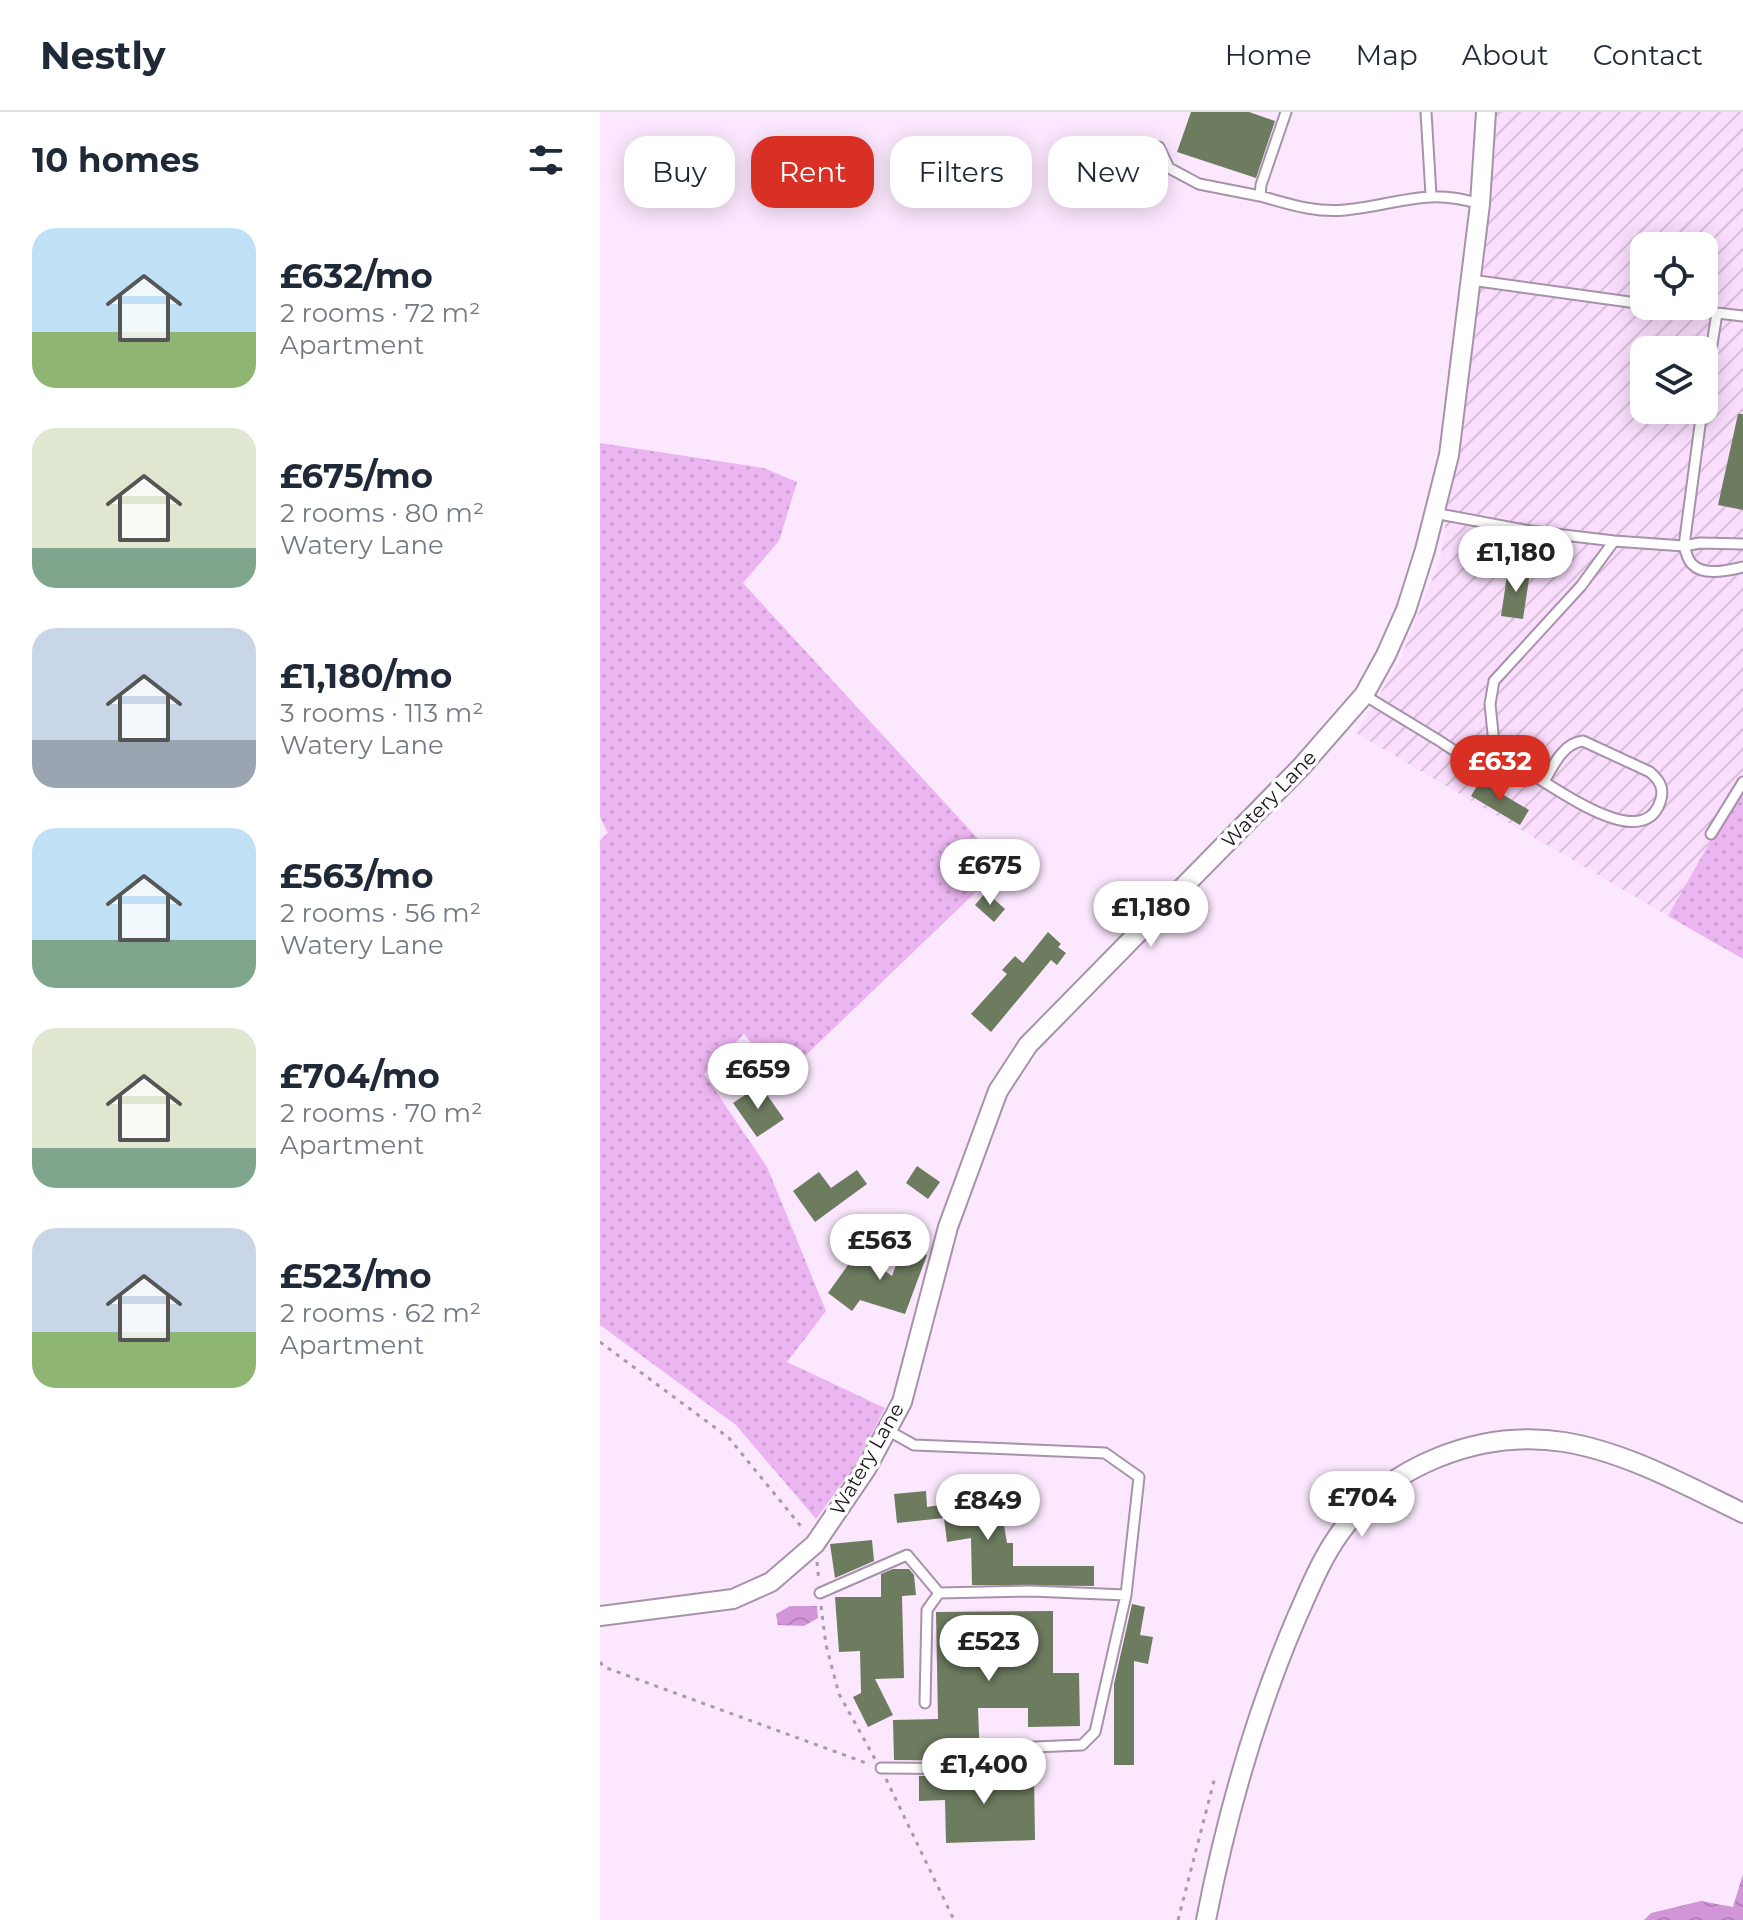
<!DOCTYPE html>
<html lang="en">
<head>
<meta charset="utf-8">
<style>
  body { margin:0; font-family:Montserrat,sans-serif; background:#f6f6f7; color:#1f2937; height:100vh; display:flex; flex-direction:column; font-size:30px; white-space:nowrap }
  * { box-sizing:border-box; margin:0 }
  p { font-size:26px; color:#747a83 }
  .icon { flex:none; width:44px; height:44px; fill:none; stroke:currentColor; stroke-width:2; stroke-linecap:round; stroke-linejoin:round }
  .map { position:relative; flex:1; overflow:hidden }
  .drawer { display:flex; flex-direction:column; background:#fff; width:600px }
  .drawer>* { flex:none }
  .hud { position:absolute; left:24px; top:24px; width:760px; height:72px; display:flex; gap:16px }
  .fabs { position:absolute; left:1030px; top:120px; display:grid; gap:16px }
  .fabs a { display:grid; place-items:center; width:88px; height:88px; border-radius:16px; background:#fff; box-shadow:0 4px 20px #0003; font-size:40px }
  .price { position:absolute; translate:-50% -68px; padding:0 18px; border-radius:28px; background:#fff; color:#222; font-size:26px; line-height:52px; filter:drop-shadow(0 2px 4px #0008) }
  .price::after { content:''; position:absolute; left:50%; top:48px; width:24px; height:18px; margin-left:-12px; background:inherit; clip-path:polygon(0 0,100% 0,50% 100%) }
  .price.selected { background:#d93025; color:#fff }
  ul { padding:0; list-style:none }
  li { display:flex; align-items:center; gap:24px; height:200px; padding:0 32px }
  li span { display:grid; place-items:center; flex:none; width:224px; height:160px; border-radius:24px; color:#555 }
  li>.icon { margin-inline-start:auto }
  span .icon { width:96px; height:96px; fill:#fffc; stroke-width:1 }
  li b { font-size:34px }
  h2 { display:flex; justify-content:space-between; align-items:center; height:96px; padding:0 32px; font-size:34px }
  .pill { padding:0 28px; border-radius:24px; background:#fff; box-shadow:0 4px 20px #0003; font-size:28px; line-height:72px }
  .pill.selected { background:#d93025; color:#fff }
  header { display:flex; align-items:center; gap:48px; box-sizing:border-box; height:112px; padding:0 40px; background:#fff; border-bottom:2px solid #e0e1e3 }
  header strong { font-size:38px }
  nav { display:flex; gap:44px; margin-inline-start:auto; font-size:28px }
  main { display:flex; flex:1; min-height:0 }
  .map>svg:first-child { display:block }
</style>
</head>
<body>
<header>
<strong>Nestly</strong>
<nav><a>Home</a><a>Map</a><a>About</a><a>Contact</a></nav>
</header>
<main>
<section class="drawer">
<h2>10 homes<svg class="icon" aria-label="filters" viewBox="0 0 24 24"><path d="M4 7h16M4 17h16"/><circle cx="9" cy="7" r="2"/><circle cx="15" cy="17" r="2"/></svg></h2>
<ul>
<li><span style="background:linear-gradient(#bfe0f5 65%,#8fb573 0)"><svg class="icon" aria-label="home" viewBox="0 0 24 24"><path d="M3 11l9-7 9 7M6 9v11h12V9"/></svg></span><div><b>£632/mo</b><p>2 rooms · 72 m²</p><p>Apartment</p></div></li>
<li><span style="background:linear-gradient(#dfe7d0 75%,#7fa58c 0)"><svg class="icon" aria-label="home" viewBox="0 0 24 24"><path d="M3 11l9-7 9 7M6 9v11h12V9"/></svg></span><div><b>£675/mo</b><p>2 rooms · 80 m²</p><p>Watery Lane</p></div></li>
<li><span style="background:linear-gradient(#c9d6e8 70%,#9aa5b1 0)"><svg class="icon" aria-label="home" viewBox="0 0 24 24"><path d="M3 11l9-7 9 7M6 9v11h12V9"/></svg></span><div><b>£1,180/mo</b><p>3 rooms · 113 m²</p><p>Watery Lane</p></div></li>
<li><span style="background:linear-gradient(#bfe0f5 70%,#7fa58c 0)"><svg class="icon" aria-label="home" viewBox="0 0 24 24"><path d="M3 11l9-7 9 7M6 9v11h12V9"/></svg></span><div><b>£563/mo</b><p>2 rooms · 56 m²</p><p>Watery Lane</p></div></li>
<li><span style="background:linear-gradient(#dfe7d0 75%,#7fa58c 0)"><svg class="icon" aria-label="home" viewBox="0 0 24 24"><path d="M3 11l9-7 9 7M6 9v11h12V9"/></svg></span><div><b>£704/mo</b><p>2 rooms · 70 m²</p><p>Apartment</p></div></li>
<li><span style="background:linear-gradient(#c9d6e8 65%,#8fb573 0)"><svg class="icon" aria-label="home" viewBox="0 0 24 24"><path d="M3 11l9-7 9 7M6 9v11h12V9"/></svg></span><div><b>£523/mo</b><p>2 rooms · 62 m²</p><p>Apartment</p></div></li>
</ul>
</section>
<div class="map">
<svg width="1143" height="1808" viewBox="0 0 1143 1808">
  <defs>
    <pattern id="industrial-furrows" width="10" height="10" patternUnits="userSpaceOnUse" patternTransform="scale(2)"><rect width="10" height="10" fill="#fbdefe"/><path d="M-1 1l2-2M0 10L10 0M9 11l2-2" fill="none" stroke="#d7bed9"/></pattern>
    <pattern id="green-dots" width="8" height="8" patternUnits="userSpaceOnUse" patternTransform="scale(2)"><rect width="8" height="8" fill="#ebb5f1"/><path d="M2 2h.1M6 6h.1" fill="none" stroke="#c99bce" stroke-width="1.8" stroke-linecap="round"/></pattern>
    <pattern id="water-waves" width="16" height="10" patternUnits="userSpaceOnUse" patternTransform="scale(2)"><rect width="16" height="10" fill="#d196d8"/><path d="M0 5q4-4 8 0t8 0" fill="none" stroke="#b380b9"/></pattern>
  </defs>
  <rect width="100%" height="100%" fill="#fce8fe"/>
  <path fill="url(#industrial-furrows)" fill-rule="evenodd" d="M890,0H1143V672L1068,804L756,621L799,550L840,448L884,153L892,52ZM1044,134H1104V194H1044ZM1044,238H1104V298H1044Z"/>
  <path fill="url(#green-dots)" d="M0,331L164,356L197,370L179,429L143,471L403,754L181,967L144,922L104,962L167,1055L226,1199L187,1250L285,1296L255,1354L216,1407L136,1313L0,1213V728L8,721L0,705Z
    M1143,672V847L1068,804Z"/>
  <path fill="url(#water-waves)" d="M190,1494H217L218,1506L204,1514L178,1513L176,1502Z
    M1143,1762V1808H1044L1051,1801L1101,1789L1133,1795Z"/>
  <path fill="#6d7b5f" d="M591,0H649L675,9L656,66L577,40Z
    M1138,302H1143V398L1118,393Z
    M908,457L930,460L923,507L901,504Z
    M880,669L929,698L920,713L871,684Z
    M386,780L405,797L394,810L375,793Z
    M448,820L461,832L458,835L466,841L457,853L451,848L391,920L371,902L407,862L402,858L415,844L423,851Z
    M160,973L184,1007L157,1025L133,991Z
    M317,1054L340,1070L328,1087L306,1071Z
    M257,1058L267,1072L215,1110L193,1079L219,1060L231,1076Z
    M303,1134L327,1143L305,1202L260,1188L252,1199L228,1181L258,1139L292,1164Z
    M326,1379L327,1395L399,1384L407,1431H413V1454H494V1474L372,1473L371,1426L347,1430L344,1406L297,1411L294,1382Z
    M272,1428L274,1449L235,1466L230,1432Z
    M293,1457H309L314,1463L316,1483L302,1484L304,1566L275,1567L293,1603L268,1615L253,1585L261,1581L260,1539L239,1540L235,1485H281V1462Z
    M532,1492L545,1495L540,1523L553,1525L548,1552L534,1549V1653H514V1572Z
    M453,1499V1561H479L480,1614L428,1615V1596H378L380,1649L294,1648L293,1608L338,1607L336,1500Z
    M434,1663L435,1728L346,1731L345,1688L319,1689V1664Z"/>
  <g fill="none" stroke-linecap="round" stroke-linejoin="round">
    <defs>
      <path id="service" d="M686,0L661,73L660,84C689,92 715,101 745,98C799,93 824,75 880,92
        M826,0L831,83
        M559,35L569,56L599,72L660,84
        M871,168L1044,192
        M1058,194L1143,204
        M1104,283L1117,201
        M1102,298L1084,434C1086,440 1088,449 1092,452C1104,465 1129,458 1143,455
        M834,401L930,419L1014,429L1084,434L1100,431L1143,432
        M917,447L921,417
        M764,583C789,598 813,613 838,628C848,634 859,643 870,647C888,653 907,649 924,658C952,672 1045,746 1061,687C1064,675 1059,668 1050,660L983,629C963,631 953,654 944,670
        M896,651L890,592L894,569L981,474L1014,429
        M1111,722L1143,670
        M289,1319L314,1333L505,1341L539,1365L526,1483L431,1479L339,1481L327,1498L325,1591
        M220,1481L307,1443L339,1481
        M281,1656L402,1657L408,1636L482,1633L495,1620L526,1483"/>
      <path id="minor" d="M0,1504L133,1487L171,1470L215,1432L266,1357L302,1290L348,1115L398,979L428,933L702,654L764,583L786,543L806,498L825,438L849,343L880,92L886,0
        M606,1808C626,1706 655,1603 696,1507C709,1478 721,1447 740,1421C788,1353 881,1317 964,1330C1026,1340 1087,1374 1143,1401"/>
    </defs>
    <use href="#service" stroke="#a892ab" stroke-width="13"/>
    <use href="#minor" stroke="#a892ab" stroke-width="22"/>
    <path stroke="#a999ab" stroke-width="3" stroke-dasharray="4 6" stroke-linecap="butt" d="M0,1230L129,1326L204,1418
      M217,1450L219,1470
      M221,1494L226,1533L239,1582L275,1647
      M0,1550L4,1555L269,1652
      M286,1667L354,1808
      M578,1808L615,1665"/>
    <use href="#service" stroke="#fff" stroke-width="9"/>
    <use href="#minor" stroke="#fff" stroke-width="18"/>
  </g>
  <g text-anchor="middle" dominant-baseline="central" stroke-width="7" stroke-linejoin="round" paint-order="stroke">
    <g font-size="20" fill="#1c131d" stroke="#fdfdfd">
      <text transform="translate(669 687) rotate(-46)">Watery Lane</text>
      <text transform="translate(267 1347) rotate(-60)">Watery Lane</text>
    </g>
  </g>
</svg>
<div class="fabs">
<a><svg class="icon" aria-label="locate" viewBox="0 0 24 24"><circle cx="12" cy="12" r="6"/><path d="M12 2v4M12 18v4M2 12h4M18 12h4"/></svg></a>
<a><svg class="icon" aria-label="layers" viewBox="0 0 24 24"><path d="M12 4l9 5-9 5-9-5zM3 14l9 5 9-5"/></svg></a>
</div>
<b class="price" style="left:916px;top:482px">£1,180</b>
<b class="price selected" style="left:900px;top:691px">£632</b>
<b class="price" style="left:390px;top:795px">£675</b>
<b class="price" style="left:551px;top:837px">£1,180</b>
<b class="price" style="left:158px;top:999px">£659</b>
<b class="price" style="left:280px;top:1170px">£563</b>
<b class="price" style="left:762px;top:1427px">£704</b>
<b class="price" style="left:388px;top:1430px">£849</b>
<b class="price" style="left:389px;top:1571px">£523</b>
<b class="price" style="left:384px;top:1694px">£1,400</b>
<div class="hud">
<a class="pill">Buy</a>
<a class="pill selected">Rent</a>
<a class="pill">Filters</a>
<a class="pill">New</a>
</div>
</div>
</main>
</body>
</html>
